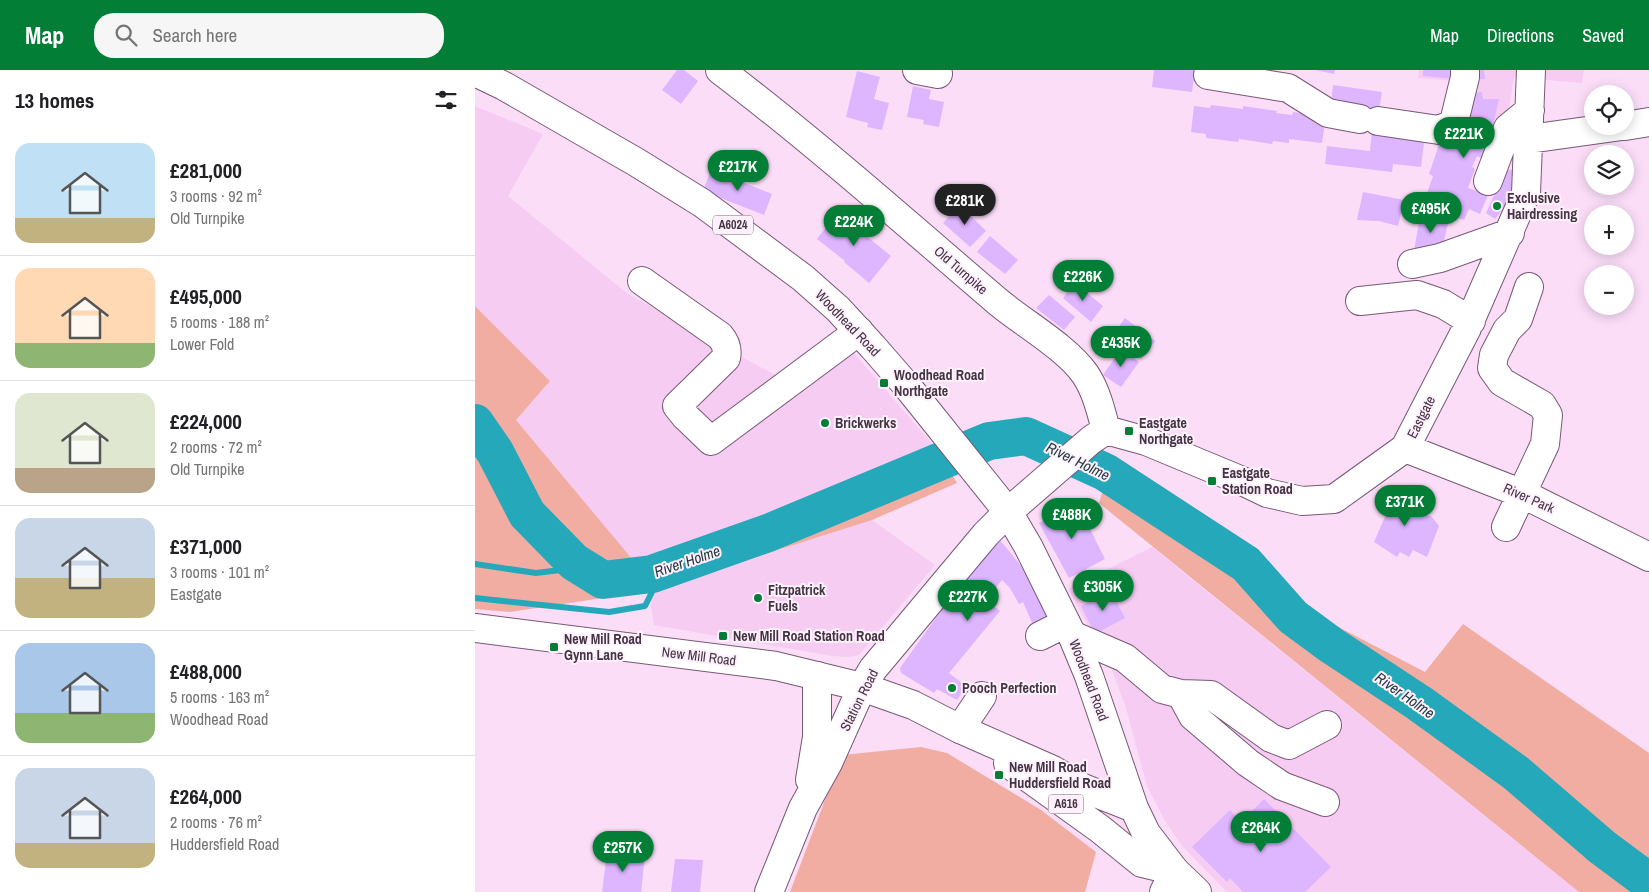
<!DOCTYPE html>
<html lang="en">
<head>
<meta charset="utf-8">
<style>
  body { margin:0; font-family:"Archivo Narrow",sans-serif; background:#f6f6f6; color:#202124; height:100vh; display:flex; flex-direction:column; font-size:19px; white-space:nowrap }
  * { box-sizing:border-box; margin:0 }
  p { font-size:16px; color:#757577 }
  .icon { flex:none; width:28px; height:28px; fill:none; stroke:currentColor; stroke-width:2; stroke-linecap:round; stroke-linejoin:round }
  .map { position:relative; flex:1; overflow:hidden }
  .drawer { display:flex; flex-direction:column; background:#fff; width:475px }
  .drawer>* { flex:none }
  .controls { position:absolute; left:1109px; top:15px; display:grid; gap:10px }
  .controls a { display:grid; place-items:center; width:50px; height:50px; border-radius:50%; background:#fff; box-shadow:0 2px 12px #0003; font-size:25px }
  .price { position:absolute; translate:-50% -42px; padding:0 11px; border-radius:18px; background:#037e37; color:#fff; font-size:16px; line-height:32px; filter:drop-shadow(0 1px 2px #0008) }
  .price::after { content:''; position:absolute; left:50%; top:30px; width:15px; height:11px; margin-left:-8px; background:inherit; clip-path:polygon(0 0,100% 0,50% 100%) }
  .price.selected { background:#222; color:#fff }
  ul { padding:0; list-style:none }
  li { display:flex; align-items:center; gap:15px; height:125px; padding:0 15px }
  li+li { border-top:1px solid #e0e0e0 }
  li span { display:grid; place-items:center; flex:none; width:140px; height:100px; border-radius:15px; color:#555 }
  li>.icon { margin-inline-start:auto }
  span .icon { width:60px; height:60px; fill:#fffc; stroke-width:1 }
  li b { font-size:21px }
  h2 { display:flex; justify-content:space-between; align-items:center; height:60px; padding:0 15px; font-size:21px }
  header { display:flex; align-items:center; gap:30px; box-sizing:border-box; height:70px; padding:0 25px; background:#037e37; color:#fff }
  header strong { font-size:24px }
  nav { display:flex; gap:28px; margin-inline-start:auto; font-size:18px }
  .search { width:350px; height:45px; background:#f6f6f6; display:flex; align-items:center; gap:12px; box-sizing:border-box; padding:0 18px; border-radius:20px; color:#757577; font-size:19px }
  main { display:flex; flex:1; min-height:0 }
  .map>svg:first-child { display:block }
</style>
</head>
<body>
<header>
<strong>Map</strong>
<div class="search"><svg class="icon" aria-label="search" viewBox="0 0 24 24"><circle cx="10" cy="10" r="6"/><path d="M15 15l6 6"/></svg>Search here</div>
<nav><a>Map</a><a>Directions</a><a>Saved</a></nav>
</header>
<main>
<section class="drawer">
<h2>13 homes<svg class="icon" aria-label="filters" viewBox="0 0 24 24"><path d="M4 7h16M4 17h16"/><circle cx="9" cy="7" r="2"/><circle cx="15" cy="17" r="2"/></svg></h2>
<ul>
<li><span style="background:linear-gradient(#bfe0f5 75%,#c2b280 0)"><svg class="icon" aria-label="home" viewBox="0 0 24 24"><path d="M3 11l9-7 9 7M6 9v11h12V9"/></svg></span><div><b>£281,000</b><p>3 rooms · 92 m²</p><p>Old Turnpike</p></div></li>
<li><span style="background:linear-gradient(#ffd9b3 75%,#8fb573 0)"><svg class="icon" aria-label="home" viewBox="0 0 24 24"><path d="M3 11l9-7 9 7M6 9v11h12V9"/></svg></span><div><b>£495,000</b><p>5 rooms · 188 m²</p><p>Lower Fold</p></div></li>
<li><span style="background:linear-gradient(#dfe7d0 75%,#b9a48a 0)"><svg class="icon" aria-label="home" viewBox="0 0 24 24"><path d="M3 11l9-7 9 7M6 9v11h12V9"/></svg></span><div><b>£224,000</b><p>2 rooms · 72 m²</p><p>Old Turnpike</p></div></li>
<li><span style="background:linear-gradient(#c9d6e8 60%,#c2b280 0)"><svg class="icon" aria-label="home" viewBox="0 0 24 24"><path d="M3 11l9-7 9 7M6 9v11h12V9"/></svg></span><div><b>£371,000</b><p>3 rooms · 101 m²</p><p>Eastgate</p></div></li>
<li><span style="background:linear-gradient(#a9c7e8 70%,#8fb573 0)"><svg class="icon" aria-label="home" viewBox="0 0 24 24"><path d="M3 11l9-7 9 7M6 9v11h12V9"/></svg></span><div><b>£488,000</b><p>5 rooms · 163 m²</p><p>Woodhead Road</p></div></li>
<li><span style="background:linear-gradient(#c9d6e8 75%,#c2b280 0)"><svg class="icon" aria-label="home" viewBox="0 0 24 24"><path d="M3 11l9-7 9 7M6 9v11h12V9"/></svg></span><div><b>£264,000</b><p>2 rooms · 76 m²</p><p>Huddersfield Road</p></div></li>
</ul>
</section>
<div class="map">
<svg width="1174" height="822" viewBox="0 0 1174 822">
  <rect width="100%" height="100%" fill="#fbddf8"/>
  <path fill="#f7ccf3" d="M944,0H1109L1107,13L1039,7L1032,52L987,47L993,12L943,8Z
    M0,36L68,64L33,126L153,224L329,321L378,282L460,377L312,442L225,476L158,490L41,350L75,311L0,236Z
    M397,450L460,495L384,585L375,587L357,586L179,555L174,521Z
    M677,477L1104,822H752L707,776L690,751L672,716L651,638L635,595L593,519Z"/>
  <path fill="#f1ada2" d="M0,236L75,311L41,350L158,490L225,476L312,442L460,377L482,413L397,450L174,521L35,542L0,539Z
    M637,390L739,456L846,548L950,602L988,554L1174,683V822H1104L624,433Z
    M446,677L472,683L566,740L621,782L610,822H315L367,685Z"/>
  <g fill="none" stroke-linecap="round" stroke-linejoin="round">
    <path stroke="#25a8ba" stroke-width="6" d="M0,494L61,503L85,500L99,492
      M0,528L134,542L170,536L181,514L177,504"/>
    <path stroke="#25a8ba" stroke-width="38" d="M0,353L20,382L52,444L99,492L128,510L177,504L293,463L514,371L551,366L630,402L771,494L818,547L856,575L944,633L1041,703L1127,777L1174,812"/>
  </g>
  <path fill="#deb5ff" d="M202,0H209L223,11L206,34L187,20Z
    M679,0H720L717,22L677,17Z
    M840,0H860L859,4Z
    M948,0H982L981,9L948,6Z
    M997,0H1009L1010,9L998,10Z
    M382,1L405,7L399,29L414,33L407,60L392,57L393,53L371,47Z
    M858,15L907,22L904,40L856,33Z
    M438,16L456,20L454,29L469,32L464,57L448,54L449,50L432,47Z
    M1007,22L1008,29H1024L1013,79L1009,89L1002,86L997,97L1000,99L993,118L1013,125L1005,144L994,139L989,150L976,145L981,134L951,126L958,106L954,104L967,66L983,71L989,43L995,45L997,23Z
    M736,35L768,39V36L802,41L801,43L817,45L818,42L833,44V47L842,48L850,52L847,73L814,69V73L798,71L797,74L764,69L763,72L731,68V64L716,62L719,36L735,38Z
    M897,60L950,65L946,97L918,94L917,102L850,94L852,76L895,81Z
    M1026,99L1039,100L1037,123H1031L1036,129L1020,149L1011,143L1021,121Z
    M236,100L297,124L289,145L228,121Z
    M888,122L929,130L923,156L904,151L882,150Z
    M485,135L511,161L495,177L468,153Z
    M364,140L392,163L390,165L416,186L394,213L369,192L370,191L342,169Z
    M946,142L974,148L966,185L939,180Z
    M515,166L543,190L530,204L502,182Z
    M600,213L628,236L616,252L588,228Z
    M574,225L600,247L589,260L561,238Z
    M650,248L680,271L666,289L637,266Z
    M646,279L664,292L646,317L628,305Z
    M914,421L937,428L936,437L957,447L964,456L952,487L938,480L934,487L925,482L922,487L899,472L912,442L905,438Z
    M589,433L595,446L606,441L630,489L594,508L564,453L574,448L571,442Z
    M525,470L550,501L573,548L558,555L548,532L544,534L535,518L527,510L511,530L525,541L474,603L491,616L482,630L462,619L459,623L426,603L425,598L468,538Z
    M636,521L650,548L620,564L606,536Z
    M789,729L856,797L830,822H768L755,808L752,812L717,777L755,740L766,752Z
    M132,783L170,786L166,822H127Z
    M200,789L228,790L225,822H196Z"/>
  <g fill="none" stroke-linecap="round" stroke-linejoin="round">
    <defs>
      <path id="minor" d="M245,0C341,73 431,153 522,231C548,253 591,277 610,304C621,320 626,341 631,360
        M442,0L463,4
        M733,5L813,18L853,43L885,49
        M903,51L964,60L973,56L979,52L990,7V0
        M1150,56L1174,52
        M1054,69L1147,56
        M1013,111L1033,58L1055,40
        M937,194L965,188L1035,163
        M167,211L245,266C251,273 253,279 251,288L202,336L210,346L236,371L384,261
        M885,231L942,225L968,234L996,251
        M930,378L1048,424L1174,487
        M1031,457L1070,374L1073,345L1067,335L1027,312L1017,298L1019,285L1032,260L1043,249L1054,217
        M597,565L650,588L687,619L706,624L736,625L796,668L814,675L852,655
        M565,566L591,553
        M706,624L718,646L773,693L807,716L850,732
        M485,659L507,626
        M335,710L342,667V606
        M294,822L328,738L353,693L387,617L398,599L511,464L533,442L616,370L631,360L671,371L765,410L792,423L827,431L859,429L930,378L992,258L1051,123L1056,0
        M689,822L700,801"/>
      <path id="major" d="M0,2L29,16L161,92L227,133L328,208L363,239L398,277L432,316L533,442L553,476L597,565L614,606L659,738L671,763L700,801L722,822
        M0,558L301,596L387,617L438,635L485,659L578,700L608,718L659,738
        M533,693L625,759L667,793L700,801"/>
    </defs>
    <use href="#minor" stroke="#785875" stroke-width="30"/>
    <use href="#major" stroke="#785875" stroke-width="30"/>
    <use href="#minor" stroke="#fff" stroke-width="28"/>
    <use href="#major" stroke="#fff" stroke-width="28"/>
  </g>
  <g fill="#037e37" stroke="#fff0fd" stroke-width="2">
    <circle cx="1022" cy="136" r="5"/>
    <rect x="404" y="308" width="10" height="10" rx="2.5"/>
    <circle cx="350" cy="353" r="5"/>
    <rect x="649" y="356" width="10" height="10" rx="2.5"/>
    <rect x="732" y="406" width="10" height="10" rx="2.5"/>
    <circle cx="283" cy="528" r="5"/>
    <rect x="243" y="561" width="10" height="10" rx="2.5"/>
    <rect x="74" y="572" width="10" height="10" rx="2.5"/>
    <circle cx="477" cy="618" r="5"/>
    <rect x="519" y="700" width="10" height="10" rx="2.5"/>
  </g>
  <g text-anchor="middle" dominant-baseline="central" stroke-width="4" stroke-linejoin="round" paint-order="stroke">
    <g fill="#fff0fd" stroke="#7b6c79" stroke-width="1">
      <rect x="238" y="145.5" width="40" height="19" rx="4"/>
      <rect x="573.5" y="724.5" width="35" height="19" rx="4"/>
    </g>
    <g font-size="12" font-weight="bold" fill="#423441">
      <text x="258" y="155">A6024</text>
      <text x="591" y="734">A616</text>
    </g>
    <g font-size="14" font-weight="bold" fill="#423441" stroke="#fff0fd" text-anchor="start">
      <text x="1032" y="128">Exclusive<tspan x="1032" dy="16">Hairdressing</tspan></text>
      <text x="419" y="305">Woodhead Road<tspan x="419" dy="16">Northgate</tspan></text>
      <text x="360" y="353">Brickwerks</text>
      <text x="664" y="353">Eastgate<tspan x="664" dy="16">Northgate</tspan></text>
      <text x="747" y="403">Eastgate<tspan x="747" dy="16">Station Road</tspan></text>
      <text x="293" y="520">Fitzpatrick<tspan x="293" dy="16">Fuels</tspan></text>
      <text x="258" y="566">New Mill Road Station Road</text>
      <text x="89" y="569">New Mill Road<tspan x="89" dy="16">Gynn Lane</tspan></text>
      <text x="487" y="618">Pooch Perfection</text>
      <text x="534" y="697">New Mill Road<tspan x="534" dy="16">Huddersfield Road</tspan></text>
    </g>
    <g font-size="14" fill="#423441" stroke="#fff0fd">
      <text transform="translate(486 200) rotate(41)">Old Turnpike</text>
      <text transform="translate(373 253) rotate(46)">Woodhead Road</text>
      <text transform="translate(946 347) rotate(-63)">Eastgate</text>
      <text transform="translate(1054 428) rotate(24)">River Park</text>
      <text transform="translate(224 586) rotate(7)">New Mill Road</text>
      <text transform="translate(614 610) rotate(69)">Woodhead Road</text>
      <text transform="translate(384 630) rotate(-63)">Station Road</text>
    </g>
    <g font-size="15" font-style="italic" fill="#203b3f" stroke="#fff0fd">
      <text transform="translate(603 391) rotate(26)">River Holme</text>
      <text transform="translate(212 491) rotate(-19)">River Holme</text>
      <text transform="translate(930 625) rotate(35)">River Holme</text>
    </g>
  </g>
</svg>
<div class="controls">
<a><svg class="icon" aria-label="locate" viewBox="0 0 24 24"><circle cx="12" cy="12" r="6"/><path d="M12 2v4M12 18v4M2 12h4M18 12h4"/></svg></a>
<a><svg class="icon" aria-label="layers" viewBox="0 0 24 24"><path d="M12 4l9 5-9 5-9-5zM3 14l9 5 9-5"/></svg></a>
<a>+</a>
<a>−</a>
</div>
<b class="price" style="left:989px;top:89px">£221K</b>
<b class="price" style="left:263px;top:122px">£217K</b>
<b class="price selected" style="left:490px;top:156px">£281K</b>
<b class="price" style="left:956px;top:164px">£495K</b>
<b class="price" style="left:379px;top:177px">£224K</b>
<b class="price" style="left:608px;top:232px">£226K</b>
<b class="price" style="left:646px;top:298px">£435K</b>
<b class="price" style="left:930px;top:457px">£371K</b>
<b class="price" style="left:597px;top:470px">£488K</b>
<b class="price" style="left:628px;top:542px">£305K</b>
<b class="price" style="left:493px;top:552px">£227K</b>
<b class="price" style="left:786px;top:783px">£264K</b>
<b class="price" style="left:148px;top:803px">£257K</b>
</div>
</main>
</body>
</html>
